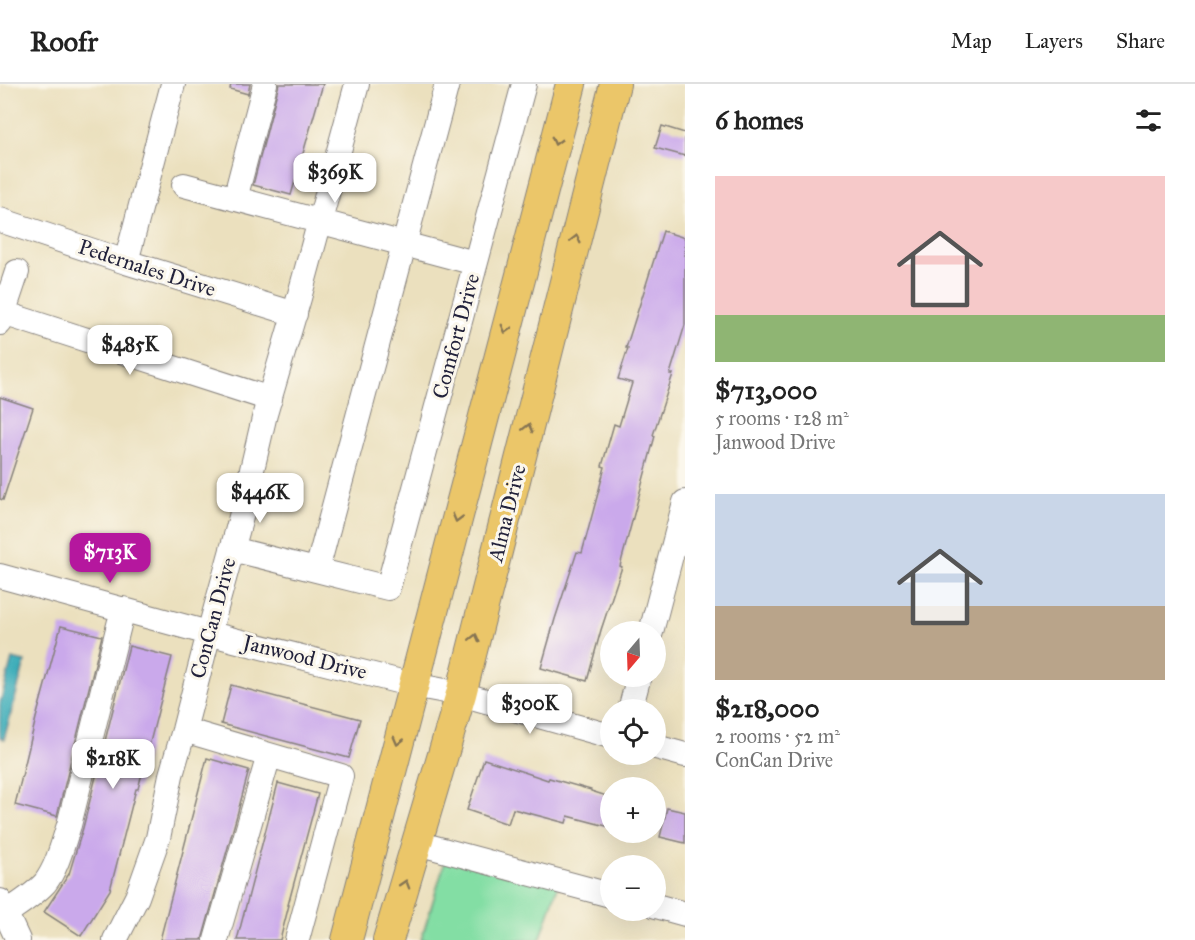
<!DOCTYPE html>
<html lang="en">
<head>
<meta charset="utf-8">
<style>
  body { margin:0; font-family:"IM FELL Great Primer",serif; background:#f6f6f6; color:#222; height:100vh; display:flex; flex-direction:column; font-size:22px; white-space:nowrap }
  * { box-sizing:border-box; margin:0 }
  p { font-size:20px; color:#767676 }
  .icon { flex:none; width:33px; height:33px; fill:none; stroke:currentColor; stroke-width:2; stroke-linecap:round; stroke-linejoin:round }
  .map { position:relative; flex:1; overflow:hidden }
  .side { display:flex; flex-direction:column; background:#fff; width:510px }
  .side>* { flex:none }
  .needle { width:39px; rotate:199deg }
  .fabs { position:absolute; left:600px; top:537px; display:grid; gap:12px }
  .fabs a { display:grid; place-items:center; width:66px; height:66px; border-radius:50%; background:#fff; box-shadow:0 6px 24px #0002; font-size:30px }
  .price { position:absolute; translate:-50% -51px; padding:0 14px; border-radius:12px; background:#fff; color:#222; font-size:20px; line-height:39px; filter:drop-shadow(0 2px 3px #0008) }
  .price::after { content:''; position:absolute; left:50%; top:36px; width:18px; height:14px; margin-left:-9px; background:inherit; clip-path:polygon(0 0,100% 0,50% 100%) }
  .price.current { background:#b5179e; color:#fff }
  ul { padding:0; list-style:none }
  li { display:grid; align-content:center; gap:12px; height:318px; padding:0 30px }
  li span { display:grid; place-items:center; height:186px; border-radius:0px; color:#555 }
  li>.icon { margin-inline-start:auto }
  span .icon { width:108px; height:108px; fill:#fffc; stroke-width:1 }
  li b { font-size:26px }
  h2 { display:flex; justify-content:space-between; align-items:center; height:72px; padding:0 30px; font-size:26px }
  header { display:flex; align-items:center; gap:36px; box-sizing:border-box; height:84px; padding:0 30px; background:#fff; border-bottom:2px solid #e0e0e0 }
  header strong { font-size:28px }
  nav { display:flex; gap:33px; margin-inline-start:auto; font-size:21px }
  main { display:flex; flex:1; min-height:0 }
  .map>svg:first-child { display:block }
</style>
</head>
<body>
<header>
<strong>Roofr</strong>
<nav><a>Map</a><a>Layers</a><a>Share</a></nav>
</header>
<main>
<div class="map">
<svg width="685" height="856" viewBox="0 0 685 856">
  <rect width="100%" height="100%" fill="#fbf7ec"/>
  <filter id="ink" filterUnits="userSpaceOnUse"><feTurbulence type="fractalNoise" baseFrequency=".0167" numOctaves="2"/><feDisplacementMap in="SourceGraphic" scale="12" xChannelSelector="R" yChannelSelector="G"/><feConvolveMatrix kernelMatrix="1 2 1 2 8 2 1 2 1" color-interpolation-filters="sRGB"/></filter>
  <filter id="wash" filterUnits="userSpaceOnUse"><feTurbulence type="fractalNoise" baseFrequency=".008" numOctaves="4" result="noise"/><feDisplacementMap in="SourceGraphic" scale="24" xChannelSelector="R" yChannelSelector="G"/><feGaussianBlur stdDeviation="1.35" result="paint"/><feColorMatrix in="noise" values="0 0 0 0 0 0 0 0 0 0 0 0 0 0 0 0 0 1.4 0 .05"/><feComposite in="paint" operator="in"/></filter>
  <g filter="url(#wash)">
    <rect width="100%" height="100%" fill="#ebe0be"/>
    <path fill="#83dea4" stroke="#528070" stroke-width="1.5" d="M448,768L559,799L540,856H421Z"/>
    <path fill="#3dadb9" stroke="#30687a" stroke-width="1.5" d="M12,575L25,578L4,655L0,654V620Z"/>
    <g id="blocks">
      <path fill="#caa9eb" d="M231,0H250L248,10L230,5Z
        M279,0H323L291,111L253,101Z
        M662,42L685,49V72L655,64Z
        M663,147L685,154V241L670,290H673L653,351L655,352L620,482L622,483L601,546L587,597L541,584L555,535L577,468L582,469L605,383L602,382L614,340L619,342L632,299L618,295L628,264H626Z
        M0,313L33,324L3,416L0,415Z
        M61,542L102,552L57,732L15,721L36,634Z
        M129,562L172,573L138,705H136L110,806L81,852L44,828L69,790L83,744Z
        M231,601L360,635L349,674L221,640Z
        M207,674L249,686L237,731L202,856H160Z
        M484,675L548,696L549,694L591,706V707L610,713V743L568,732L566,739L513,725L508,740L467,726Z
        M278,699L318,710L288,821H289L280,856H237Z
        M667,724L685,728V759L660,753Z"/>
    </g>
  </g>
  <g filter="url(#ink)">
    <use href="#blocks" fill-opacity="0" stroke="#86817c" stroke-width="1.5"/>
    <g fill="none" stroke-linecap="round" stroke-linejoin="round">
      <defs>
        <path id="minor" d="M184,101L475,179
          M235,115L265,0
          M0,136L126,178L295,230
          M126,178L173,0
          M3,229L270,315
          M0,239L17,188
          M232,465L388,504L524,0
          M317,486L447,0
          M0,492L234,556L413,601L461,610L610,652
          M651,548L685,418
          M630,626L639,592
          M184,646L341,692L297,856
          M656,663L685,671
          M417,759L610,811
          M0,817L18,856
          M656,822L685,830
          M6,829C19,820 34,811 45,799C57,784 63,759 69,741L123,525
          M115,856L137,813L158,754L171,691L184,646L209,549L240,437L265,330L299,214L357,0
          M216,856L269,671"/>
        <path id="major" d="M347,856L571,0
          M388,856L461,610L615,0"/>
      </defs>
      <use href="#minor" stroke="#86817c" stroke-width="26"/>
      <use href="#major" stroke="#86817c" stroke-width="32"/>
      <use href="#minor" stroke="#fff" stroke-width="24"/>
      <use href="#major" stroke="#ebc669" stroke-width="30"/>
    </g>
    <defs><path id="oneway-chevron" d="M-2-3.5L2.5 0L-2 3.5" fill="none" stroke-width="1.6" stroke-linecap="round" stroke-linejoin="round" transform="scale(1.5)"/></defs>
    <g stroke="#867452">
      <use href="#oneway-chevron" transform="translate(556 57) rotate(105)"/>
      <use href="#oneway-chevron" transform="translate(576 155) rotate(-76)"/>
      <use href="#oneway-chevron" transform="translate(506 245) rotate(105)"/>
      <use href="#oneway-chevron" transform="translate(528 344) rotate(-76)"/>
      <use href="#oneway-chevron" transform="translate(457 434) rotate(105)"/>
      <use href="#oneway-chevron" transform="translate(475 554) rotate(-76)"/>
      <use href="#oneway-chevron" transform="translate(398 657) rotate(105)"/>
      <use href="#oneway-chevron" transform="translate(405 800) rotate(-73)"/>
    </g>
  </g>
  <g text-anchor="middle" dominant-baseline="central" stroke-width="6" stroke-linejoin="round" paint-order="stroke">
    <g font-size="21" fill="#22223b" stroke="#fbf7ec">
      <text transform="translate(147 184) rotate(18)">Pedernales Drive</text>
      <text transform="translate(456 252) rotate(-75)">Comfort Drive</text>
      <text transform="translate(507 429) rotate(-76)">Alma Drive</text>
      <text transform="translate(213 534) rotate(-75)">ConCan Drive</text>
      <text transform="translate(305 573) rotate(14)">Janwood Drive</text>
    </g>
  </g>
</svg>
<div class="fabs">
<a><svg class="needle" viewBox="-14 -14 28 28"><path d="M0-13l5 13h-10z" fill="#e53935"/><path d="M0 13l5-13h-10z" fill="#767676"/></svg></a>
<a><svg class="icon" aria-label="locate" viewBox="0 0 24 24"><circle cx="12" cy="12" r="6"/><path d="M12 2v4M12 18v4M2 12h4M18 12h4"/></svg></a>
<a>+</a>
<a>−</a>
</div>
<b class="price" style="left:335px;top:120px">$369K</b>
<b class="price" style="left:130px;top:292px">$485K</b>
<b class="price" style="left:260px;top:440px">$446K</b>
<b class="price current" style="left:110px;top:500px">$713K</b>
<b class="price" style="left:530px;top:651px">$300K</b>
<b class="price" style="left:113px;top:706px">$218K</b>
</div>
<section class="side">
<h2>6 homes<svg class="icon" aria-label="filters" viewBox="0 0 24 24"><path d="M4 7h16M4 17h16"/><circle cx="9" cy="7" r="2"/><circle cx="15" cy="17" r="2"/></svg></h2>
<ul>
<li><span style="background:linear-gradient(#f6c9c9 75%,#8fb573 0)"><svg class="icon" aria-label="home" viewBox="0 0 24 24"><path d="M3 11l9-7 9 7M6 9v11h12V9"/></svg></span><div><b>$713,000</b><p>5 rooms · 128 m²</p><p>Janwood Drive</p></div></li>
<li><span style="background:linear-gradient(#c9d6e8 60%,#b9a48a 0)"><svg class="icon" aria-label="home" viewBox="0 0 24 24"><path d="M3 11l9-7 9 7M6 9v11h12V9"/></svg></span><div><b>$218,000</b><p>2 rooms · 52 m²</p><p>ConCan Drive</p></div></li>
</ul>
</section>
</main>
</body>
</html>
